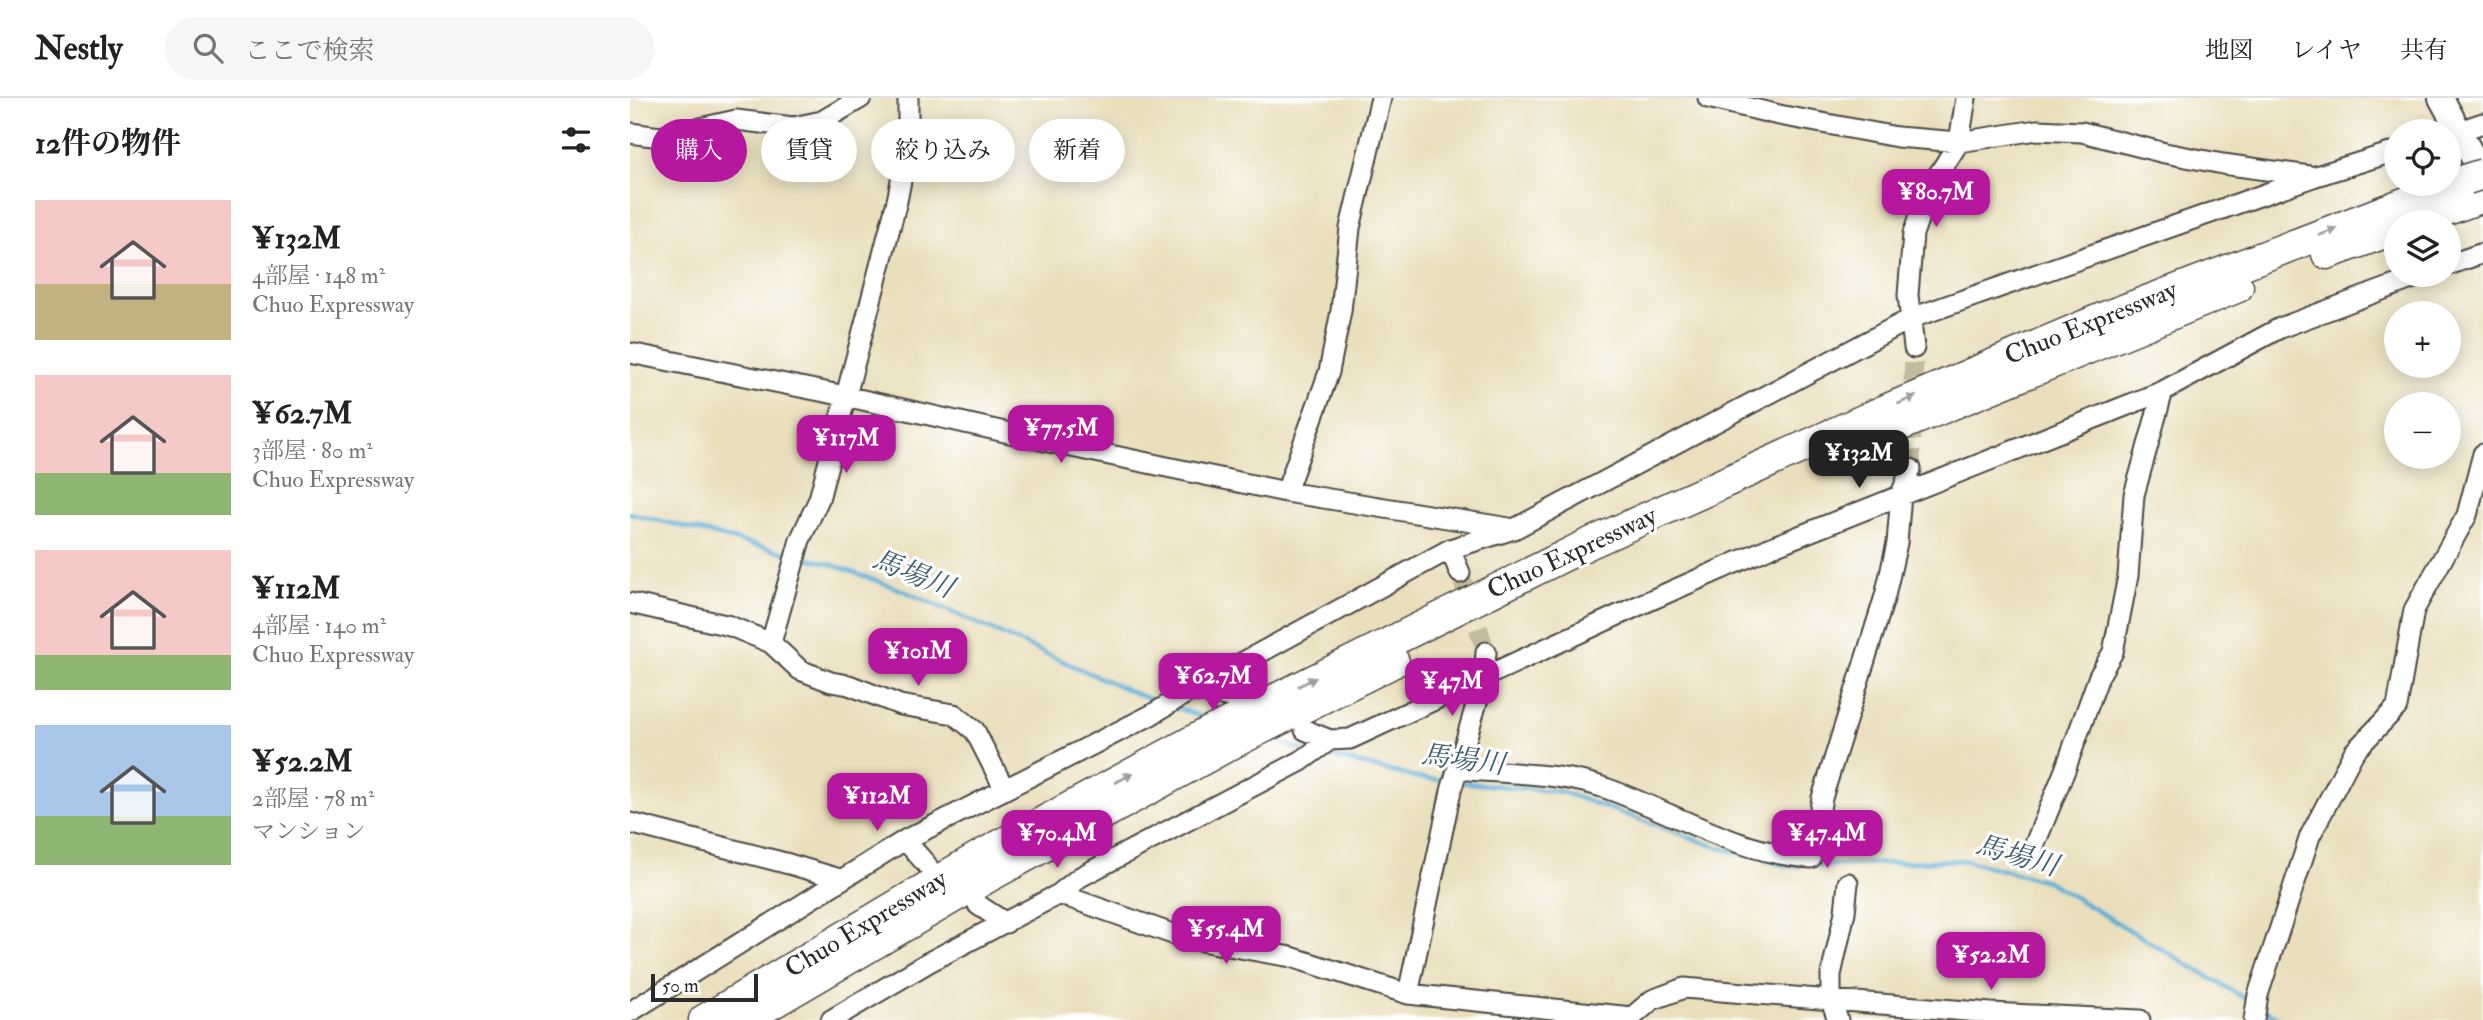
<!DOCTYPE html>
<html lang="ja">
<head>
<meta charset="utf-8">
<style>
  body { margin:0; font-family:"IM FELL Double Pica","Noto Serif JP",serif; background:#f6f6f6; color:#222; height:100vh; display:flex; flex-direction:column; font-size:26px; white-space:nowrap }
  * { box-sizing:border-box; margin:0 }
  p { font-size:23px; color:#767676 }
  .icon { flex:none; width:38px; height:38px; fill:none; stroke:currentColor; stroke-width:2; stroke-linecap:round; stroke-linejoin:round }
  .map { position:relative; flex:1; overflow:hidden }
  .sheet { display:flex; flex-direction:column; background:#fff; width:630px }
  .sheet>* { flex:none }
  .top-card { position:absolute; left:21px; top:21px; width:665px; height:63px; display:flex; gap:14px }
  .buttons { position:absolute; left:1754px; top:21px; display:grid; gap:14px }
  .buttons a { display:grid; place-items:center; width:77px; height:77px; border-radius:50%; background:#fff; box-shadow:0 4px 18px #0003; font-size:35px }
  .scale { position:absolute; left:21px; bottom:18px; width:107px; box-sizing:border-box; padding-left:7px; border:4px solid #2b2b2b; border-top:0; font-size:19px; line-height:24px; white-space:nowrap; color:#2b2b2b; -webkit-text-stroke:5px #fff; paint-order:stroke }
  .price { position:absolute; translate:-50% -60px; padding:0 16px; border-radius:14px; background:#b5179e; color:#fff; font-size:23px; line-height:46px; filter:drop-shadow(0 2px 4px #0008) }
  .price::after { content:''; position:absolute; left:50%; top:42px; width:21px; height:16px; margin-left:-10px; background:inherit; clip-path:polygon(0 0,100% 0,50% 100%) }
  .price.selected { background:#222; color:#fff }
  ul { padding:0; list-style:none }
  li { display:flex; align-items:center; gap:21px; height:175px; padding:0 35px }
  li span { display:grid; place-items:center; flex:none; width:196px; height:140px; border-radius:0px; color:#555 }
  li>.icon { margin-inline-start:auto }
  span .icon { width:84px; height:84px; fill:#fffc; stroke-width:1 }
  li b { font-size:30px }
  h2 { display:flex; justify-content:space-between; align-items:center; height:84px; padding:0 35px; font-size:30px }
  .pill { padding:0 24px; border-radius:32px; background:#fff; box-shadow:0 4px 18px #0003; font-size:24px; line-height:63px }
  .pill.selected { background:#b5179e; color:#fff }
  header { display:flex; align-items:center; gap:42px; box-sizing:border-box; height:98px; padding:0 35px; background:#fff; border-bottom:2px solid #e0e0e0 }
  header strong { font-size:33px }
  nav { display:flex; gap:38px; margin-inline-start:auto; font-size:24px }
  .search { width:490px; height:63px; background:#f6f6f6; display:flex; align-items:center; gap:18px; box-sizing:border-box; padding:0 24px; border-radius:38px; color:#767676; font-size:26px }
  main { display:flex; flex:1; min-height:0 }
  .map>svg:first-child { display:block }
</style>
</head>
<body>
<header>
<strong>Nestly</strong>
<div class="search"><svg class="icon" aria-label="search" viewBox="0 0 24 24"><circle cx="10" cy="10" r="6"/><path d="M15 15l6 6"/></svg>ここで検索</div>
<nav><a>地図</a><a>レイヤ</a><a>共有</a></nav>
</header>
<main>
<section class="sheet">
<h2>12件の物件<svg class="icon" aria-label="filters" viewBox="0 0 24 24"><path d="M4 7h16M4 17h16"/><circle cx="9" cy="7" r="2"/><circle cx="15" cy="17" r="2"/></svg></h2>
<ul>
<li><span style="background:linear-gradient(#f6c9c9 60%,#c2b280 0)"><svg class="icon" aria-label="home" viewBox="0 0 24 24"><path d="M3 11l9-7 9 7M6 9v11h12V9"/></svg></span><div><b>¥132M</b><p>4部屋 · 148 m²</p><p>Chuo Expressway</p></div></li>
<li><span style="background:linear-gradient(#f6c9c9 70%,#8fb573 0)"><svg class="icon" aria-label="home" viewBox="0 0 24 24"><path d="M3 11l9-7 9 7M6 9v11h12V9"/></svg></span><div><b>¥62.7M</b><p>3部屋 · 80 m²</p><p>Chuo Expressway</p></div></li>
<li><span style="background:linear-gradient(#f6c9c9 75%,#8fb573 0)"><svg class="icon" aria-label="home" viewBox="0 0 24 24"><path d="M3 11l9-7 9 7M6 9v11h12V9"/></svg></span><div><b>¥112M</b><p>4部屋 · 140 m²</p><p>Chuo Expressway</p></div></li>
<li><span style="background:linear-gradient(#a9c7e8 65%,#8fb573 0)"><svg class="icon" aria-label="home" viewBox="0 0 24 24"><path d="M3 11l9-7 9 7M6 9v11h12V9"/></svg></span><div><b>¥52.2M</b><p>2部屋 · 78 m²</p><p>マンション</p></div></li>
</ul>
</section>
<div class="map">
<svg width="1853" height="922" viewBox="0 0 1853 922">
  <rect width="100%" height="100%" fill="#fff"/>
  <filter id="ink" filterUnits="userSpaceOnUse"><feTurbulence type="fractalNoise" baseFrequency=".0143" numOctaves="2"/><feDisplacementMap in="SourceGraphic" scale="14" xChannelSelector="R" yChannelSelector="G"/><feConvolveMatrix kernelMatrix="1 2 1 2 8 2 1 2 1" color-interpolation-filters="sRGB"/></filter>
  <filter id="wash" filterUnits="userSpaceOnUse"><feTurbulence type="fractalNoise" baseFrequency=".00686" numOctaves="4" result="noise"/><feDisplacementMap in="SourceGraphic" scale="28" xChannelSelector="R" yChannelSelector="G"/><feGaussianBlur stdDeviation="1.57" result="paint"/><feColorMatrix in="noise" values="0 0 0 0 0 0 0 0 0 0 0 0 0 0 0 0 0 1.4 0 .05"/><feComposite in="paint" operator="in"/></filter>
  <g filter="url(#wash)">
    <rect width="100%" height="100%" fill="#eadfbc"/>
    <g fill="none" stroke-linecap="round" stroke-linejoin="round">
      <path stroke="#58acd4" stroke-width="4.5" d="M0,415L160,456
        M172,459L201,466L274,493L509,597L529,604
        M544,609L579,621
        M637,640L675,653
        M691,656L788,680L819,683
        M828,684L932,694L1084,748L1116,757
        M1135,762L1158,768H1170
        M1183,768L1333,762L1417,783L1621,904
        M1632,910L1652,922"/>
    </g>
  </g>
  <g filter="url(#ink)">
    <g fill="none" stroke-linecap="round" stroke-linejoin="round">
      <path stroke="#c4bb9f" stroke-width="19" stroke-dasharray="19 10" stroke-linecap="butt" d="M1281,371L1284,250
        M830,475L856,554"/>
      <defs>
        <path id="minor" d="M1078,0L1149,17L1267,39L1329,44L1407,32L1452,34L1535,55L1593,66L1680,78
          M0,35L30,39L106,22L163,29L192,23L231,0
          M1818,37L1853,25
          M1818,167L1853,155
          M1284,250L1278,197L1283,136L1298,93L1329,44L1336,0
          M0,255L215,298L437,348L656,394L879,430
          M656,394L699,274L711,213L720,130L751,0
          M820,451L830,475
          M0,505L100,528L141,545L170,572L201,584L219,587L270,607L324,616L345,633L374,690
          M141,545L170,442L189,401L267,103L278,47V0
          M562,592L611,601
          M675,632L700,642
          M828,671C877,676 932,674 978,691C1045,715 1109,756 1181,760L1192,700L1255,498L1267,445L1271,396L1281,371
          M0,725L159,766L210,781
          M275,742L297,767
          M1400,758L1435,672L1469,578L1483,554L1498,478L1504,397L1533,293
          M429,796L554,840L661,859L778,896L1002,919
          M348,807L376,825
          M778,896L821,693L854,580L856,554
          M0,914L275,742L521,617L562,592L820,451L884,431L1282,220L1683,79L1766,53
          M201,922L299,864L429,796L450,779L671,663L700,642L720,641L1012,506L1139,450L1533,293L1650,230L1792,177
          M1001,922L1002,919L1022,902L1054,890L1361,915L1510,922
          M1208,922L1201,902V877L1215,814L1218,785
          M1624,922L1628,897L1680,738L1724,654L1767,609L1784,512L1837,417L1853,356"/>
        <path id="major" d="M1811,0L1845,63"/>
        <path id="highway" d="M1784,124L1853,99
          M1697,156L1766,131
          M1252,335L1608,189
          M74,922L348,759L577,635L956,447L1253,313L1472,220L1837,81
          M114,922L360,778L603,645L764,564"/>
      </defs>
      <use href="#minor" stroke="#484641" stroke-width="23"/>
      <use href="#major" stroke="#484641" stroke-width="28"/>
      <use href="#highway" stroke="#484641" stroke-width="33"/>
      <use href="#minor" stroke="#fff" stroke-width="19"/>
      <use href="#major" stroke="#fff" stroke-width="24"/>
      <use href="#highway" stroke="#fff" stroke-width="30"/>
      <defs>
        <path id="highway-bridge" d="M1837,81L1853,76"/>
      </defs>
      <use href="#highway-bridge" stroke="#484641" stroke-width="33" stroke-linecap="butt"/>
      <use href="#highway-bridge" stroke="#fff" stroke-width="30"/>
    </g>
    <defs><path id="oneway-solid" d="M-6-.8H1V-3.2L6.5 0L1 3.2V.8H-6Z" transform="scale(1.75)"/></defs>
    <g fill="#a0a0a0">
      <use href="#oneway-solid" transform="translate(1698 134) rotate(-21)"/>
      <use href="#oneway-solid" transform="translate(1277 302) rotate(-24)"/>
      <use href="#oneway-solid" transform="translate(677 584) rotate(-26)"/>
      <use href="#oneway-solid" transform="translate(494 680) rotate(-29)"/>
    </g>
  </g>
  <g text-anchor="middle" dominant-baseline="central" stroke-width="6" stroke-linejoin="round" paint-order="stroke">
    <g font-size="26" fill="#2b2b2b" stroke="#fff">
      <text transform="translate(1461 225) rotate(-22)">Chuo Expressway</text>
      <text transform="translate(942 455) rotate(-25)">Chuo Expressway</text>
      <text transform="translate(236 826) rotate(-31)">Chuo Expressway</text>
    </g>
    <g font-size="28" font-style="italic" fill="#3d5f6f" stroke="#fff">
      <text transform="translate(283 476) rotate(22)">馬場川</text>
      <text transform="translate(833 662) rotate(7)">馬場川</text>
      <text transform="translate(1387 758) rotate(16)">馬場川</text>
    </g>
  </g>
</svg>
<div class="buttons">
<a><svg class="icon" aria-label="locate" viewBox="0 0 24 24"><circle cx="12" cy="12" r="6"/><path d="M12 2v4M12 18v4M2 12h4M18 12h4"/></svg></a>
<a><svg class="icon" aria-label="layers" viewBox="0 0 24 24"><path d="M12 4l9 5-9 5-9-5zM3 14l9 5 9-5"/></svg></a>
<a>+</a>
<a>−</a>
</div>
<div class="scale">50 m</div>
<b class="price" style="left:1306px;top:131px">¥80.7M</b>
<b class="price" style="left:431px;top:367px">¥77.5M</b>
<b class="price" style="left:216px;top:377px">¥117M</b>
<b class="price selected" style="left:1229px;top:392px">¥132M</b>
<b class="price" style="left:288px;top:590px">¥101M</b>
<b class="price" style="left:583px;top:615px">¥62.7M</b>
<b class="price" style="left:822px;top:620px">¥47M</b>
<b class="price" style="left:247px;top:735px">¥112M</b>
<b class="price" style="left:427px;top:772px">¥70.4M</b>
<b class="price" style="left:1197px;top:772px">¥47.4M</b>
<b class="price" style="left:596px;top:868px">¥55.4M</b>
<b class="price" style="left:1361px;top:894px">¥52.2M</b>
<div class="top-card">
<a class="pill selected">購入</a>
<a class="pill">賃貸</a>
<a class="pill">絞り込み</a>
<a class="pill">新着</a>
</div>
</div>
</main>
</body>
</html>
